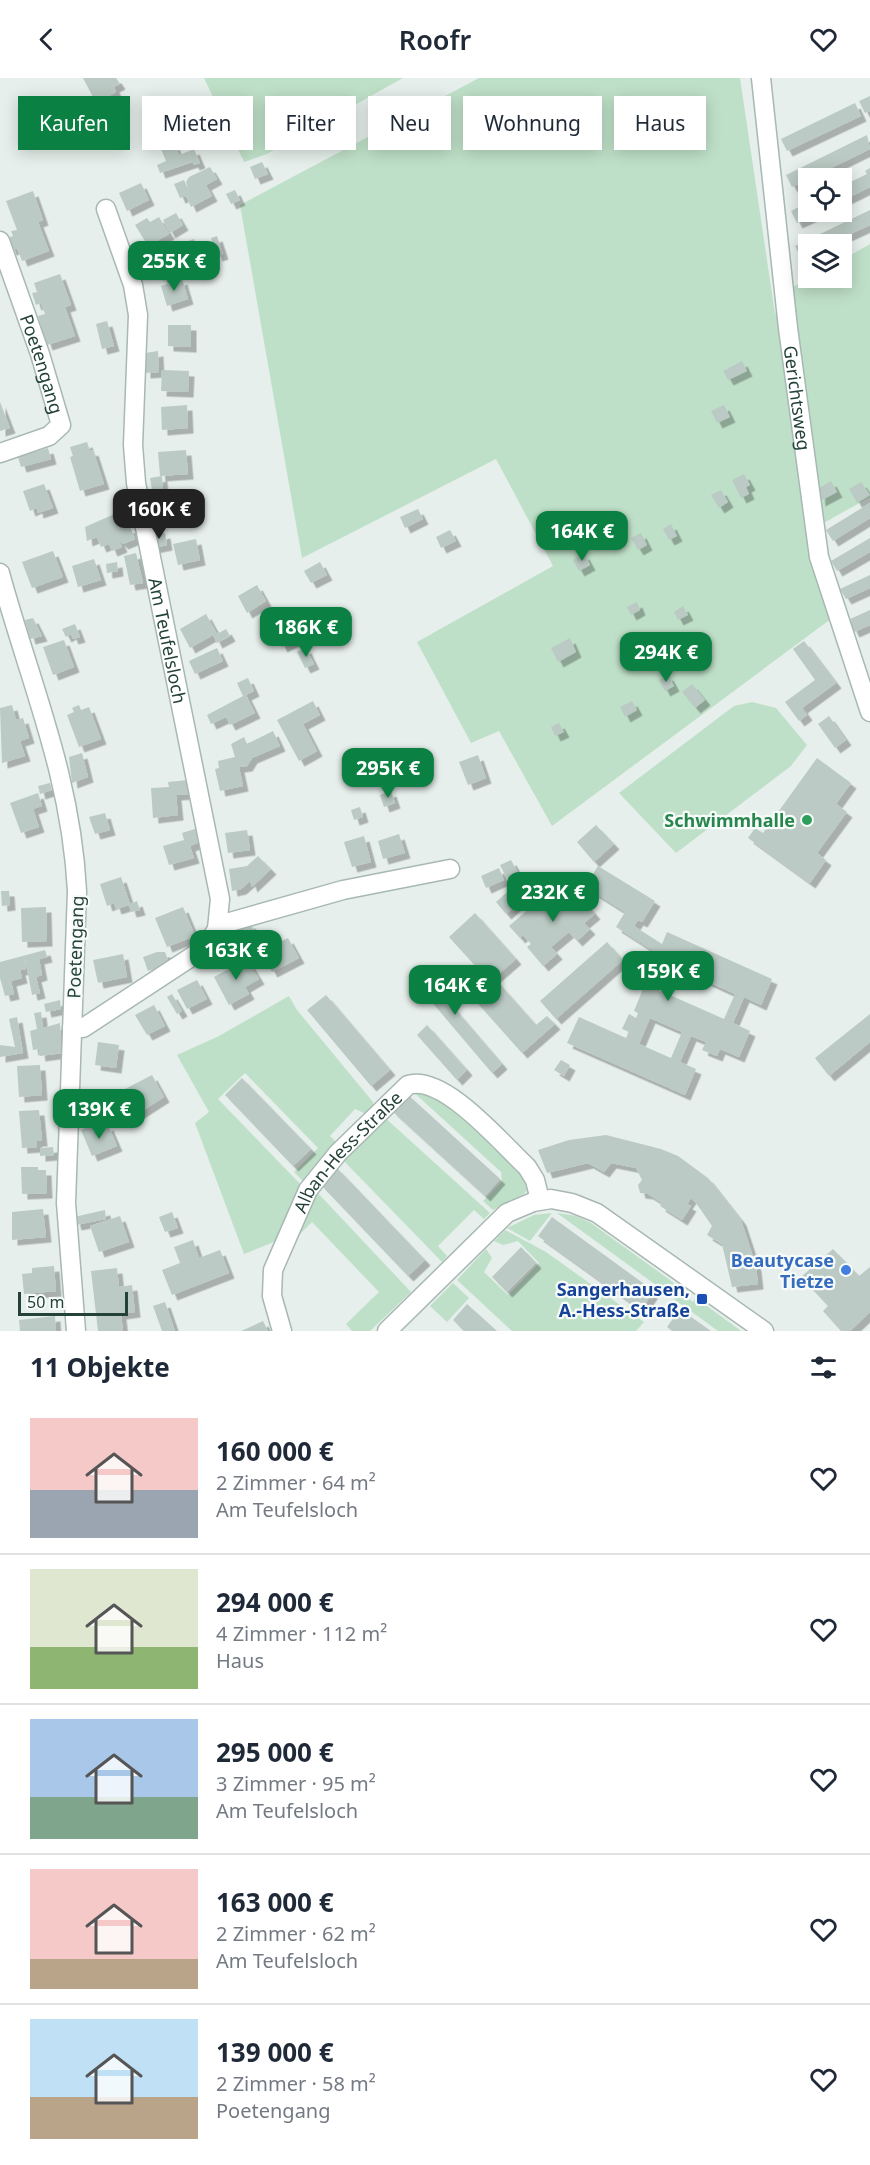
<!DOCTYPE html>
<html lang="de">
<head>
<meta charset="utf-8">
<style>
  body { margin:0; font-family:"Noto Sans",sans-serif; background:#f6f6f7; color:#1f2937; height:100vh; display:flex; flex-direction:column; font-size:22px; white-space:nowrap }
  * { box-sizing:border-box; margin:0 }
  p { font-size:20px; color:#747a83 }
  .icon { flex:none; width:33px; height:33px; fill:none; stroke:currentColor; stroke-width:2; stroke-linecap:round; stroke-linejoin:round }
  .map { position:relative; height:1253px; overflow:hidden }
  .panel { display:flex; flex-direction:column; background:#fff; flex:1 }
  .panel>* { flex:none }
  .banner { position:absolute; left:18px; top:18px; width:834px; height:54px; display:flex; gap:12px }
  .tools { position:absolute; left:798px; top:90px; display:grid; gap:12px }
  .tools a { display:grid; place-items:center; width:54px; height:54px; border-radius:0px; background:#fff; box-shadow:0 3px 15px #0003; font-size:30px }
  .scale { position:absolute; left:18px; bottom:15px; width:110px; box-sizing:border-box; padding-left:6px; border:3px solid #24423a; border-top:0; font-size:16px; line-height:21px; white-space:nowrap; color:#24423a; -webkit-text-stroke:4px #f7fbf9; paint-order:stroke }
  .price { position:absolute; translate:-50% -51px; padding:0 14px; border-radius:12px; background:#0b8043; color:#fff; font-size:20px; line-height:39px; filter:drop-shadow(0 2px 3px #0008) }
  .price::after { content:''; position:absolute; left:50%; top:36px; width:18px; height:14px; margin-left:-9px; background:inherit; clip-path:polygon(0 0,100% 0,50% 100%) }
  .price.selected { background:#222; color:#fff }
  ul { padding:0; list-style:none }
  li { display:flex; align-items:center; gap:18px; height:150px; padding:0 30px }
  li+li { border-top:2px solid #e0e1e3 }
  li span { display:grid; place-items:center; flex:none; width:168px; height:120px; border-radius:0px; color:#555 }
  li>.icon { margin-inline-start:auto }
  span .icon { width:72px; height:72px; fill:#fffc; stroke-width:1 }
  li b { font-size:26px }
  h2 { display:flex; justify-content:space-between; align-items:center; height:72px; padding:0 30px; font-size:26px }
  .pill { padding:0 21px; border-radius:0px; background:#fff; box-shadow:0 3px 15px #0003; font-size:21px; line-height:54px }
  .pill.selected { background:#0b8043; color:#fff }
  header { display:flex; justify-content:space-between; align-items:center; height:78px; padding:0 30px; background:#fff; font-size:27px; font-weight:600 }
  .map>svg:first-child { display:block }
</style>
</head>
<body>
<header><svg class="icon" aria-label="back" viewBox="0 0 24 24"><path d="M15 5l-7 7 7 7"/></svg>Roofr<svg class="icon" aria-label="heart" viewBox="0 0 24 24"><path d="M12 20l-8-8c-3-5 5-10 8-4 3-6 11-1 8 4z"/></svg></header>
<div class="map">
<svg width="870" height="1253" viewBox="0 0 870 1253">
  <defs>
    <filter id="shadow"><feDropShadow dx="5.5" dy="5.5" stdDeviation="0" flood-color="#0004"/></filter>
  </defs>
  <rect width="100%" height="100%" fill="#e6efeb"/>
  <path fill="#bfe0c8" d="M204,0H403L267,76L244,84Z
    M479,0H740L775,236L791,210L809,200H842V182L870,166V419L822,446L826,480L843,532L552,748L499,653L471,665L417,564L553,488L496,381L302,480L240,127Z
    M752,624L776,630L807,667L791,688L676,775L619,715L734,628Z
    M289,918L297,932L373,1024V1028L366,1036L355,1031L330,1058L338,1066L323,1084L319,1083L314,1088L317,1092L305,1105L294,1094L318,1070L245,995L218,1021L302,1108L276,1163L244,1176L195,1045L209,1034L177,977L219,958Z
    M410,1011L437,1015L526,1094L528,1111L524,1116L493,1132L483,1123L502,1103L501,1094Z
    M382,1037L490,1135L484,1141L474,1132L438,1168L447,1178L442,1184L340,1079Z
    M315,1112L411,1214L370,1253H352L346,1246L379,1214L312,1144L298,1158L294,1154Z
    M552,1135L530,1163L507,1150L534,1137Z
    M557,1135L576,1138L591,1145L674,1205L667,1215Z
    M505,1152L546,1174L644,1244L636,1253H512L457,1202L486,1171L492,1180L484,1194L508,1217L539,1185L518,1163L503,1167L494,1163Z
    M453,1205L469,1220L447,1244L430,1228Z
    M680,1214L693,1224L696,1220L741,1253H718L674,1221Z"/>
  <path fill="#bbcac4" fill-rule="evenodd" filter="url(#shadow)" d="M83,0H116L120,6L114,9L116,14L102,22L100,18L94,21Z
    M870,18V33L865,35L859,23Z
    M855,25L861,38L787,73L781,61Z
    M867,57L870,71L792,109L786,97Z
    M174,66L179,77L194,71L200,85L194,87L193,84L160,95L157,87L166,83L161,71Z
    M262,84L268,96L255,101L250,89Z
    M210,89L217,101L206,107L212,118L191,129L186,118L180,120L174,106L184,102L190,115L186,104L189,99Z
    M870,90V109L842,123V108L867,96L865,93Z
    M141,105L149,122L127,133L119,115Z
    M235,112L240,122L231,126L226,116Z
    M33,113L43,142L38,144L49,173L22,183L17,170L11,172L7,160L13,158L11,153L17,152L6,123Z
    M808,124V134H821L797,145L791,133Z
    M870,132V147L829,166H808V176L801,180L795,168Z
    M176,135L183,147L170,155L163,142Z
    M159,139L169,156L148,168L135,147L147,140L150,144Z
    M217,158L223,176L217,178L211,160Z
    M194,161L201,182L180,189L173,168Z
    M169,187L173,199L163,203L159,191Z
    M60,196L71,227L65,229L75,258L47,267L38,238L45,236L41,225L36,227L32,215L37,214L34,205Z
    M182,201L188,221L167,228L161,208Z
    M107,243L114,268L102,271L96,246Z
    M168,247H191V269L168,268Z
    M158,273L159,294L145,295V275Z
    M742,283L747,293L728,302L723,293Z
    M162,292L189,293L188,314L161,313Z
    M0,324L10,350L0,353Z
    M187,327L188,350L162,352L161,329Z
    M724,327L730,339L717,345L711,333Z
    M87,364L90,373L93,372L104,406L80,413L70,379L73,378L70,369Z
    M48,370L51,381L21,389L18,379Z
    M186,372L188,396L160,398L158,374Z
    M744,396L750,407L746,409L749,416L741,420L732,402Z
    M162,398L163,411L152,412L150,400Z
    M831,403L837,414L820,423L819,410Z
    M861,404L870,417L857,425L849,411Z
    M44,406L53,430L38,435L37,430L30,433L23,413Z
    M721,412L728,424L719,430L711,417Z
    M190,414L193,439L165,442L162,417Z
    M870,425V440L833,463L826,452Z
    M418,431L423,441L405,450L400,439Z
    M119,434L126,451L130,449L135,461L123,466L119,462L122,469L112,473L109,466L101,469L97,459L87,463L85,449Z
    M671,446L677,458L669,462L663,451Z
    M450,452L456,463L441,470L436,459Z
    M165,455L167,467L153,470L151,458Z
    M641,455L647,467L638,472L631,460Z
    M870,460V474L837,493L831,483Z
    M196,461L200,482L178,487L173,466Z
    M53,473L63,499L32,510L22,484Z
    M136,475L143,505L130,507L124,478Z
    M584,476L590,487L579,493L573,482Z
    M94,481L101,502L78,509L72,488Z
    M117,484L118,493L107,495L106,486Z
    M320,484L327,497L311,505L304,493Z
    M870,497V510L846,521L840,511Z
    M257,507L266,523L247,535L238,518Z
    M637,524L640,532L631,537L627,529Z
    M683,528L688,537L678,542L674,534Z
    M304,530L315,552L282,569L271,547Z
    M870,532V547L854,554L848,542Z
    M206,536L217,556L226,551L230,558L217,565L213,557L190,570L180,551Z
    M33,540L42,558L30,561L25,542Z
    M75,546L80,559L73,561L71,556L66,559L62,551Z
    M570,560L576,574L558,584L551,570Z
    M64,562L74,589L53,597L43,569Z
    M804,563L836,605L802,630L807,637L799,643L785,624L815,602L793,571Z
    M217,570L223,583L195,596L189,583Z
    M306,570L314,586L305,590L297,574Z
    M668,597L674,608L665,613L659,602Z
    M248,600L254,613L246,617L255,635L230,647L226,639L211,646L207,637L243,618L237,605Z
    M692,606L705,622L695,630L682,614Z
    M313,623L320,637L303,646L317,673L299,683L277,642Z
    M632,623L637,632L625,639L620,629Z
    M12,627L16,642L23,640L29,660L20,663L25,678L2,685L0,630Z
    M79,627L81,632L89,629L101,661L79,669L67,637L74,634L72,630Z
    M829,638L846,662L835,670L818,646Z
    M559,645L564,654L555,658L551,649Z
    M273,653L280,668L252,680L247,688L239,689L243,708L220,713L215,691L219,690L218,683L235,679L231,666L244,659L247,666Z
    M82,675L88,699L72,705L69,679Z
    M478,677L486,700L468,707L459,684Z
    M817,680L851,705L836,726L847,734L817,775L826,782L810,805L748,760L755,750L763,755Z
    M188,702L189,716L176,717L178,737L153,740L151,710L169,709L168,704Z
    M50,705L52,712L40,716L38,708Z
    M391,713L395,725L384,729L380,717Z
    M38,715L42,728L33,731L39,749L21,755L10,725Z
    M360,729L363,739L354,742L351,732Z
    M105,735L110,752L95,756L89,739Z
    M596,747L614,766L594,784L577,764Z
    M198,750L202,763L190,768L194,780L169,787L163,768L184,762L182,755Z
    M247,752L250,772L228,775L225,755Z
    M399,756L405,775L383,781L378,763Z
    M364,758L371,784L352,789L344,764Z
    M258,778L271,791L252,809L250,803L241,811L232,813L229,791L247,788Z
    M511,782L518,795L507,801L500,787Z
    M598,788L655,823L642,844L638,842L634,848L662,866L667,854L772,901L761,927L744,919L733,945L750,953L739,979L720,971L717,978L702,972L706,964L691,958L680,984L696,991L685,1017L567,965L579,939L626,960L629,954L622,951L629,936L636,940L638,935L634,933L645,906L724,941L735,916L656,880L658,876L616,849L625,834L585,809ZM650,940L682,954L671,980L639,966Z
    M499,790L504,802L486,810L481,798Z
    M121,799L130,826L137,823L140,832L131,834L129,827L116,831L114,825L107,828L100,806Z
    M521,802L531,813L506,836L496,824Z
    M570,807L595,836L584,845L590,851L577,863L569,854L551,869L557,876L543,888L527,869L531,866L523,857L520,860L509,848L550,813L559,823L563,820L560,816Z
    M1,813H9L10,827L2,828Z
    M46,829L47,863L22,864L21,830Z
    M183,829L195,858L167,869L155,840Z
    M475,835L516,881L494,900L536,947L547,938L555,946L522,975L473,920L490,904L449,859Z
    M250,845L258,859L235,871L226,853Z
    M288,860L299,880L272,894L261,874Z
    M607,864L623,882L556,941L540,923Z
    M45,872L47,879L39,881L42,897L36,899L40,915L32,917L25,880L26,891L20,892L22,900L11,903L14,916L5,918L0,900V884Z
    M157,874H165L169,885L148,893L143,879Z
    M123,876L127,899L98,905L93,882Z
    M247,881L259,901L245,909L249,916L229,927L214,899Z
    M434,888L449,908L441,915L502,986L492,995L414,903Z
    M197,902L207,921L187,931L177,912Z
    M172,916L182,933L177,936L167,919Z
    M326,917L390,992L371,1008L307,932Z
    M60,922L61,931L46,934L44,926Z
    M154,927L165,948L147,957L135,937Z
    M41,934L43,950L60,945L61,967L45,971L61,968L62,975L40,978L39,971L33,972L30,953L37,951L34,935Z
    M870,936V964L829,998L815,980Z
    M17,939L23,975L0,979V967L15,969L9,941Z
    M427,947L467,992L457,1002L417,957Z
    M98,964L119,967L116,990L95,987Z
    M561,982L570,987L564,998L554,992Z
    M40,987L42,1017L19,1019L17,988Z
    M152,997L164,1019L136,1037L123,1012Z
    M242,1000L311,1071L293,1088L225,1017Z
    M406,1015L500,1101L485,1118L391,1032Z
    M39,1032L42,1063H37V1069L22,1070L19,1033Z
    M92,1047L94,1053L108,1047L117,1068L92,1078L81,1052Z
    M606,1057L661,1071L678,1078L708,1100L741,1142L756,1188L758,1206L732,1209L722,1166L707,1157L712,1148L696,1125L691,1120L687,1126L691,1128L682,1142L660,1128L662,1125L648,1116L640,1115L638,1107L642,1102L636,1090L611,1085L604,1094L588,1085L547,1095L538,1072L569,1062Z
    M53,1069L54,1077L40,1078V1070Z
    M21,1089H38V1092H46L47,1115L22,1116Z
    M337,1090L425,1182L408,1198L320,1106Z
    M43,1131L46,1159L12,1162V1134Z
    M105,1132L106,1141L76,1147L74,1139Z
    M172,1134L178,1150L165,1154L159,1139Z
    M120,1138L129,1164L99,1174L90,1148Z
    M552,1139L654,1213L641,1232L538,1158Z
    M193,1162L199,1180L220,1172L229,1195L172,1217L162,1192L180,1185L174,1169Z
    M521,1169L536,1185L507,1214L492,1199Z
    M833,1171L859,1198L870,1189V1234L850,1253H841L823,1233L828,1228L801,1199Z
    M54,1188L56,1213L24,1216L22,1196L32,1195V1190Z
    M117,1190L119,1209L132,1207L135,1234L121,1236L123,1253H98L91,1193Z
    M165,1224L175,1253H162L153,1228Z
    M467,1226L497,1253H464L453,1242Z
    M680,1231L711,1253H672L667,1249Z
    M55,1238L56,1253H20L19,1242Z
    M263,1243L268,1253H241L248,1250Z"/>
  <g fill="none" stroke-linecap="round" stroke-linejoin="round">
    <defs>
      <g id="minor">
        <path id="s1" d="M761,0L788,250L819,479L870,634"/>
        <path id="s2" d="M106,131L133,207L138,237L133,367L136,405L220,821L217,851"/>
        <path id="s3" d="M0,163L40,276L61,347L49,358L0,375"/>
        <path d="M0,495C30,605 71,696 77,813L66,1125L76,1253"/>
        <path d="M72,950H83L205,870L217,851L230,844L343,812L450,791"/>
        <path id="s4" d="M282,1253L272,1218L273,1192L308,1112L338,1075L408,1007C444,996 502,1066 527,1089L535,1102L540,1122"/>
        <path d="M387,1253L507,1135L533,1124L551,1121L572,1125L597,1135L764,1253"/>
      </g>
    </defs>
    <use href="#minor" stroke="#a8b8b2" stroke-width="21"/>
    <use href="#minor" stroke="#fff" stroke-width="18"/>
  </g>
  <circle fill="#2e9e5b" stroke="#f7fbf9" stroke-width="2" cx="807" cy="742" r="6"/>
  <circle fill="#3f7fe0" stroke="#f7fbf9" stroke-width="2" cx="846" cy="1192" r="6"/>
  <rect fill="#1a4fb4" stroke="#f7fbf9" stroke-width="2" x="696" y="1215" width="12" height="12" rx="3"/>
  <g text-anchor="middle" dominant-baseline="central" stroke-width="4.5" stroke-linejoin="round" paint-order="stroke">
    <g font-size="18" fill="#24423a" stroke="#f7fbf9">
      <text stroke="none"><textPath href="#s3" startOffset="130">Poetengang</textPath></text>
      <text stroke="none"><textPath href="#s1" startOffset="322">Gerichtsweg</textPath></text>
      <text stroke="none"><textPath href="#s2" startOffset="440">Am Teufelsloch</textPath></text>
      <text transform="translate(75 869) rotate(-88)">Poetengang</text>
      <text stroke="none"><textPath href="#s4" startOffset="204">Alban-Hess-Straße</textPath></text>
    </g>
    <g font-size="18" font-weight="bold" fill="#27864d" stroke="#f7fbf9" text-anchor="end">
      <text x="795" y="742">Schwimmhalle</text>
    </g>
    <g font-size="18" font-weight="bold" fill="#366cbe" stroke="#f7fbf9" text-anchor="end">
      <text x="834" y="1182">Beautycase<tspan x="834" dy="21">Tietze</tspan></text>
    </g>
    <g font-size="18" font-weight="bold" fill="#164399" stroke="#f7fbf9" text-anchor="end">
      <text x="690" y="1211">Sangerhausen,<tspan x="690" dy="21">A.-Hess-Straße</tspan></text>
    </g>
  </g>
</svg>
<div class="tools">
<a><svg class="icon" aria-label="locate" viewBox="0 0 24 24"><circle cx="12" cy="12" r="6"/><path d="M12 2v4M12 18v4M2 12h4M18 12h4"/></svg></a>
<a><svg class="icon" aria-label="layers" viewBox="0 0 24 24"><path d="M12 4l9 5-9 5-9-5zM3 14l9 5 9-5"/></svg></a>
</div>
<div class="scale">50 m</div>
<b class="price" style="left:174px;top:214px">255K €</b>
<b class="price selected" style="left:159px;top:462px">160K €</b>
<b class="price" style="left:582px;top:484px">164K €</b>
<b class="price" style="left:306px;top:580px">186K €</b>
<b class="price" style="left:666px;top:605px">294K €</b>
<b class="price" style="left:388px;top:721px">295K €</b>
<b class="price" style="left:553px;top:845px">232K €</b>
<b class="price" style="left:236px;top:903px">163K €</b>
<b class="price" style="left:668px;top:924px">159K €</b>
<b class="price" style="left:455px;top:938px">164K €</b>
<b class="price" style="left:99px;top:1062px">139K €</b>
<div class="banner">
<a class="pill selected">Kaufen</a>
<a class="pill">Mieten</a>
<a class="pill">Filter</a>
<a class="pill">Neu</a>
<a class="pill">Wohnung</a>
<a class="pill">Haus</a>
</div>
</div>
<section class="panel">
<h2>11 Objekte<svg class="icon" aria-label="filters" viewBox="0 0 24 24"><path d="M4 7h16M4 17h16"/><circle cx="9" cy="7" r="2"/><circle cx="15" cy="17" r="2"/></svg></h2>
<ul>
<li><span style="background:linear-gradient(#f6c9c9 60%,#9aa5b1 0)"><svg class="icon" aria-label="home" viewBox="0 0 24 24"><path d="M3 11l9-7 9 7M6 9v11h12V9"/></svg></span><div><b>160 000 €</b><p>2 Zimmer · 64 m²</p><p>Am Teufelsloch</p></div><svg class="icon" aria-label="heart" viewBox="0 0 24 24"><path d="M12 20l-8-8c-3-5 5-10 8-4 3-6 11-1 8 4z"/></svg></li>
<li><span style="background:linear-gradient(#dfe7d0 65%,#8fb573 0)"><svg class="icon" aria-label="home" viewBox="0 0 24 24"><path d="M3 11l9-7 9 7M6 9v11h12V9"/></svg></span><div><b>294 000 €</b><p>4 Zimmer · 112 m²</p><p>Haus</p></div><svg class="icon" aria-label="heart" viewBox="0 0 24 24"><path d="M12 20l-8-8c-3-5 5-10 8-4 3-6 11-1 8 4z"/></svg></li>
<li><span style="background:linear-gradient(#a9c7e8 65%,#7fa58c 0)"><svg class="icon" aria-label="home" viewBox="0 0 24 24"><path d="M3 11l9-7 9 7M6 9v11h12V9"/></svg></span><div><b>295 000 €</b><p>3 Zimmer · 95 m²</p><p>Am Teufelsloch</p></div><svg class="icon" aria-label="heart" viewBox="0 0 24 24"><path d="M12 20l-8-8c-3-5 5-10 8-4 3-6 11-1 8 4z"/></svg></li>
<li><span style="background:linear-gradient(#f6c9c9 75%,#b9a48a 0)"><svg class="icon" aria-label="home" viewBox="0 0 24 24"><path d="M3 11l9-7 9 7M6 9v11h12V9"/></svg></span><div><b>163 000 €</b><p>2 Zimmer · 62 m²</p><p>Am Teufelsloch</p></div><svg class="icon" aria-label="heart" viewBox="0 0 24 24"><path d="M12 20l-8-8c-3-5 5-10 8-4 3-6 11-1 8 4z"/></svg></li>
<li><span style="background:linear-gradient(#bfe0f5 65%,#b9a48a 0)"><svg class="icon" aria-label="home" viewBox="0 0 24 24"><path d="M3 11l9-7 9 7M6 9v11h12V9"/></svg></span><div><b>139 000 €</b><p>2 Zimmer · 58 m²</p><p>Poetengang</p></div><svg class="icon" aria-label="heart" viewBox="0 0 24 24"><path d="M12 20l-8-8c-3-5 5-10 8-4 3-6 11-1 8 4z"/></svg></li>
</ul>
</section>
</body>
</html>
